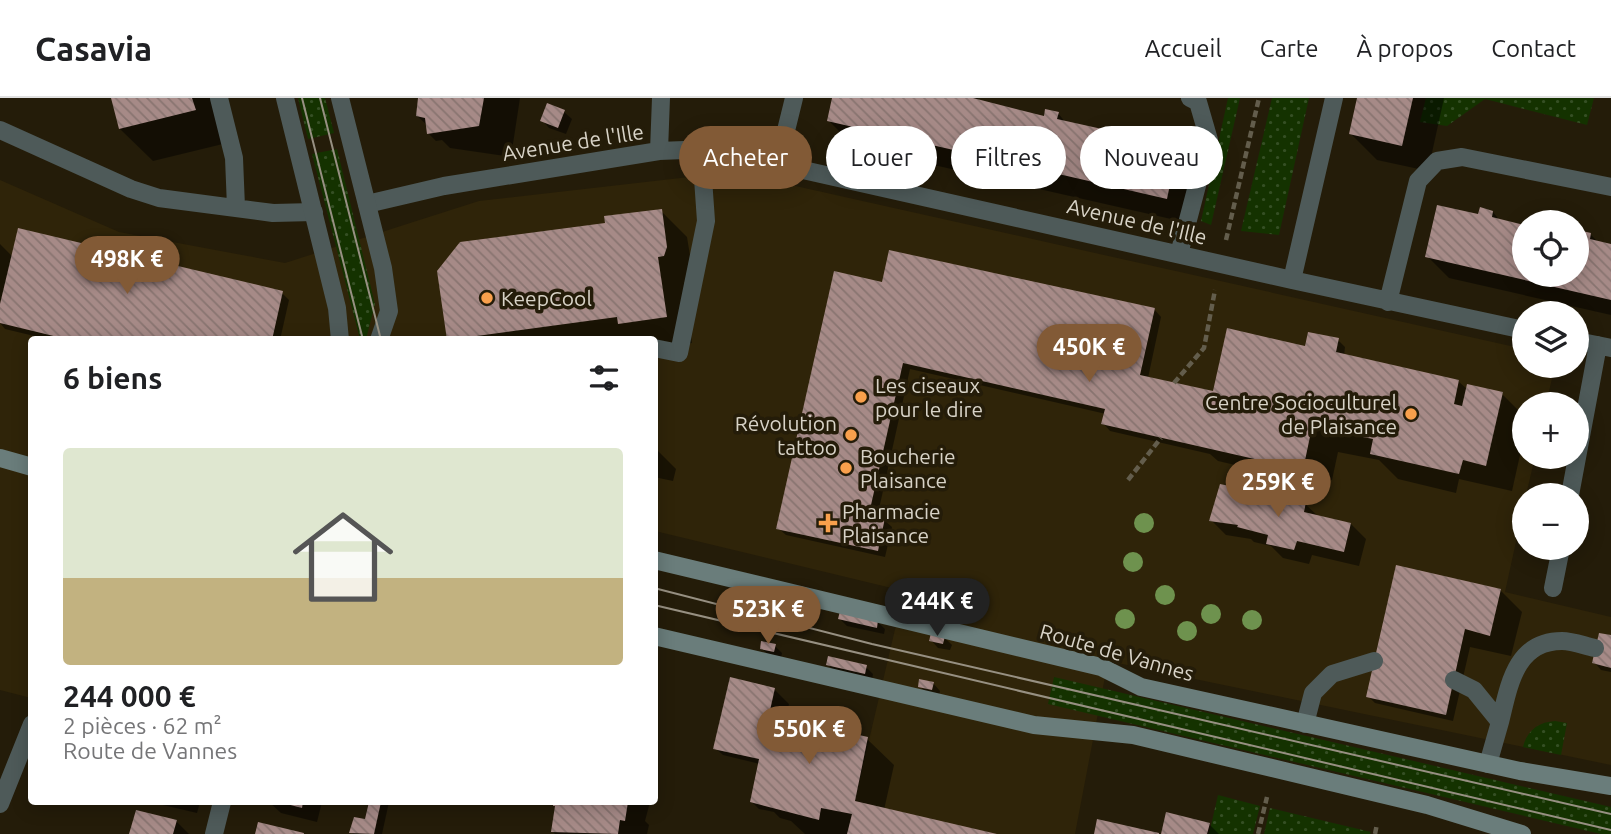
<!DOCTYPE html>
<html lang="fr">
<head>
<meta charset="utf-8">
<style>
  body { margin:0; font-family:Ubuntu,sans-serif; background:#f6f6f6; color:#202124; height:100vh; display:flex; flex-direction:column; font-size:26px; white-space:nowrap }
  * { box-sizing:border-box; margin:0 }
  p { font-size:23px; color:#757577 }
  .icon { flex:none; width:38px; height:38px; fill:none; stroke:currentColor; stroke-width:2; stroke-linecap:round; stroke-linejoin:round }
  .map { position:relative; flex:1; overflow:hidden }
  .side { position:absolute; left:28px; top:238px; width:630px; height:469px; display:flex; flex-direction:column; background:#fff; border-radius:7px; box-shadow:0 4px 18px #0003 }
  .side>* { flex:none }
  .guide { position:absolute; left:679px; top:28px; width:665px; height:63px; display:flex; gap:14px }
  .buttons { position:absolute; left:1512px; top:112px; display:grid; gap:14px }
  .buttons a { display:grid; place-items:center; width:77px; height:77px; border-radius:50%; background:#fff; box-shadow:0 4px 18px #0003; font-size:35px }
  .price { position:absolute; translate:-50% -60px; padding:0 16px; border-radius:24px; background:#825a36; color:#fff; font-size:23px; line-height:46px; filter:drop-shadow(0 2px 4px #0008) }
  .price::after { content:''; position:absolute; left:50%; top:42px; width:21px; height:16px; margin-left:-10px; background:inherit; clip-path:polygon(0 0,100% 0,50% 100%) }
  .price.current { background:#222; color:#fff }
  ul { padding:0; list-style:none }
  li { display:grid; align-content:center; gap:14px; height:371px; padding:0 35px }
  li span { display:grid; place-items:center; height:217px; border-radius:7px; color:#555 }
  li>.icon { margin-inline-start:auto }
  span .icon { width:126px; height:126px; fill:#fffc; stroke-width:1 }
  li b { font-size:30px }
  h2 { display:flex; justify-content:space-between; align-items:center; height:84px; padding:0 35px; font-size:30px }
  .pill { padding:0 24px; border-radius:32px; background:#fff; box-shadow:0 4px 18px #0003; font-size:24px; line-height:63px }
  .pill.current { background:#825a36; color:#fff }
  header { display:flex; align-items:center; gap:42px; box-sizing:border-box; height:98px; padding:0 35px; background:#fff; border-bottom:2px solid #e0e0e0 }
  header strong { font-size:33px }
  nav { display:flex; gap:38px; margin-inline-start:auto; font-size:24px }
  .map>svg:first-child { display:block }
</style>
</head>
<body>
<header>
<strong>Casavia</strong>
<nav><a>Accueil</a><a>Carte</a><a>À propos</a><a>Contact</a></nav>
</header>
<div class="map">
<svg width="1611" height="736" viewBox="0 0 1611 736">
  <defs>
    <pattern id="grass-dots" width="8" height="8" patternUnits="userSpaceOnUse" patternTransform="scale(1.75)"><rect width="8" height="8" fill="#143200"/><path d="M2 2h.1M6 6h.1" fill="none" stroke="#354f24" stroke-width="1.8" stroke-linecap="round"/></pattern>
    <pattern id="building-back-hatch" width="6" height="6" patternUnits="userSpaceOnUse" patternTransform="scale(1.75)"><rect width="6" height="6" fill="#a68a87"/><path d="M-1 5l2 2M0 0l6 6M5-1l2 2" fill="none" stroke="#887470"/></pattern>
  </defs>
  <rect width="100%" height="100%" fill="#241c09"/>
  <path fill="#2f2409" d="M733,74L1524,251V268H1555L1546,306H1524V359H1535L1526,397H1524V407L1505,494L1611,519V667L1108,563L1075,736H847L904,493L655,433L654,242H32L31,600L0,592V82L119,134L285,165L479,103Z"/>
  <path fill="url(#grass-dots)" d="M298,0H325L334,35L308,41Z
    M1228,0H1240L1211,127L1201,123Z
    M1272,0H1309L1279,137L1241,133Z
    M1426,0H1594L1587,27L1485,1L1447,28L1420,24Z
    M337,51L375,206L366,241H360L312,56Z
    M1054,579L1611,709V736H1601L1048,606Z
    M1555,623L1567,625L1561,657L1523,649C1527,632 1539,624 1555,623Z
    M1218,697L1260,708L1253,736H1209Z
    M1270,710L1371,734L1370,736H1264Z"/>
  <path fill="#0007" d="M112,0H215L227,45L153,63L120,31Z
    M420,0H520L511,59L450,50L442,42L436,43L429,36L428,28L417,18Z
    M834,0H977L981,4L1050,21L1058,15L1065,24L1130,39L1143,35L1147,39L1137,37V40L1178,50L1204,76L1193,126L855,49L829,23Z
    M1359,0H1444L1428,73L1377,62L1351,36Z
    M548,7L564,14L572,21L566,36L549,30L542,22Z
    M661,113L687,139L693,176L690,184H684L692,245L654,250V242H449Z
    M1493,114L1500,123L1524,129V177H1577V141L1582,142L1590,136L1598,144L1611,148V217L1449,180L1427,158Z
    M0,146L13,159L282,195L289,202L280,242H51L5,231L0,225Z
    M883,186L1154,211L1161,219L1148,280L1212,295L1306,249L1338,242L1345,249L1344,258L1458,283L1468,292L1502,296L1524,318V339L1512,393L1459,381L1456,395L1398,381L1379,362L1338,354L1332,382L1319,379L1317,386L1218,363L1210,356L1110,333L1103,325L1106,316L910,271L877,420L884,422L892,429L885,459L786,437L778,430Z
    M654,349L676,371L673,383L654,379Z
    M1305,406L1319,419L1351,426L1366,441L1359,468L1312,457L1309,466L1283,460L1271,448L1254,444L1251,441L1226,437L1211,422Z
    M1500,492L1522,514L1511,558L1470,549L1453,623L1375,605L1368,598Z
    M784,502L791,509L790,515L778,512L771,505Z
    M840,521L878,524L885,531L884,536L847,528Z
    M944,539L952,547L950,552L938,550L931,542Z
    M1611,539V574L1601,572L1594,564Z
    M775,548L782,555L781,560L769,557L761,550Z
    M828,566L866,569L873,576L872,582L835,574Z
    M933,585L940,593L939,598L927,596L920,588Z
    M774,591L789,606L785,623L867,641L894,667L884,712L994,736H805L791,723L780,720L774,714L759,711L752,704L760,666L723,657L715,650Z
    M150,704H200L197,715Z
    M269,704H322L317,724L281,715Z
    M370,704H389L382,736H352L366,723Z
    M555,704H650L645,723L649,727L647,736H555L553,734L557,710Z
    M176,723L189,736H131Z
    M1209,726L1219,736H1163Z"/>
  <path fill="url(#building-back-hatch)" d="M111,0H192L196,12L119,31Z
    M418,0H484L479,28L427,36L425,20L416,18Z
    M832,0H973L1044,18L1045,11L1059,14L1057,21L1129,37L1130,30L1144,33L1142,40L1178,48L1167,101L827,23Z
    M1357,0H1413L1402,48L1349,36Z
    M547,5L565,12L558,30L540,23Z
    M1437,107L1478,116L1480,109L1493,113L1492,119L1524,127V177H1577L1578,132L1591,135L1590,141L1611,146V202L1425,159Z
    M662,111L667,149L664,158L658,159L667,219L618,226L617,219L447,242L437,173L460,144L605,125L604,118Z
    M18,130L283,193L272,242H70L0,225V206Z
    M889,152L1155,210L1140,277L1213,293L1227,230L1305,248L1308,234L1339,240L1336,254L1459,282L1454,306L1462,308L1467,286L1503,294L1486,368L1463,362L1459,376L1370,356L1373,341L1312,329L1303,372L1101,326L1105,311L903,265L869,416L885,420L878,453L776,431L834,173L882,184Z
    M1220,386L1306,404L1304,414L1351,425L1344,454L1297,443L1294,452L1266,446L1268,437L1237,429L1238,427L1209,423Z
    M1396,467L1501,491L1490,538L1465,531L1446,617L1366,599Z
    M770,497L784,500L783,508L769,506Z
    M840,513L878,522L877,530L838,521Z
    M931,535L945,538L943,546L929,543Z
    M1599,535L1611,537V570L1592,565Z
    M761,543L776,546L774,554L760,551Z
    M828,558L867,567L865,576L826,567Z
    M730,579L775,590L769,617L868,639L855,703L997,736H847L852,716L821,710L819,722L750,704L759,661L713,651Z
    M919,581L934,584L932,592L918,589Z
    M279,704H303L302,710Z
    M369,704H381L374,736L349,735L354,719L365,721Z
    M553,704H628L625,723L620,722L618,736L551,734L555,708H553Z
    M136,712L177,722L173,736H129Z
    M1166,714L1210,725L1207,736H1161Z
    M1097,721L1159,735V736H1094Z
    M258,724L304,735V736H255Z"/>
  <g fill="none" stroke-linecap="round" stroke-linejoin="round">
    <path stroke="#635d4c" stroke-width="4.5" stroke-dasharray="7 3.5" stroke-linecap="butt" d="M1226,142L1259,0
      M1174,285L1204,250L1215,192
      M1128,382L1161,340
      M1258,736L1267,699
      M1375,736L1377,726"/>
    <path stroke="#4e5a59" stroke-width="18" d="M654,250L679,255L706,123L701,52
      M1454,582L1474,592L1500,624L1488,666
      M1500,624C1509,588 1515,543 1562,543C1573,543 1585,548 1595,550
      M1305,626L1313,595L1332,576L1374,563
      M0,706L32,626"/>
    <path stroke="#4e5a59" stroke-width="18" d="M219,0L234,60L236,109
      M0,32L131,91L159,100L273,115L314,114
      M659,53L661,0
      M778,65L794,0
      M367,106L444,88L622,59L659,53L710,51L1292,182L1524,232
      M1179,156L1209,42L1198,4L1190,0
      M1292,182L1334,0
      M1388,204L1418,83L1437,63L1462,59L1611,89
      M1577,243L1611,250
      M1570,397L1598,247
      M1553,490L1561,450
      M214,736L222,704"/>
    <path stroke="#4e5a59" stroke-width="18" d="M285,0L337,210L340,242
      M340,0L383,170L389,213L379,242"/>
    <path stroke="#6a7d7b" stroke-width="18" d="M0,360L32,369
      M654,462L1101,569L1141,589L1520,673L1611,688
      M654,538L1034,627L1133,637L1427,707L1522,736"/>
    <path stroke="#979082" stroke-width="2" d="M302,0L363,242
      M320,0L381,242
      M654,490L872,546L1611,716
      M654,507L1611,732"/>
  </g>
  <g fill="#6e924e">
    <circle cx="1144" cy="425" r="10"/>
    <circle cx="1133" cy="464" r="10"/>
    <circle cx="1165" cy="497" r="10"/>
    <circle cx="1211" cy="516" r="10"/>
    <circle cx="1125" cy="521" r="10"/>
    <circle cx="1252" cy="522" r="10"/>
    <circle cx="1187" cy="533" r="10"/>
  </g>
  <g fill="#f9a04c" stroke="#241c09" stroke-width="2.5">
    <circle cx="487" cy="200" r="7"/>
    <circle cx="861" cy="299" r="7"/>
    <circle cx="1411" cy="316" r="7"/>
    <circle cx="851" cy="337" r="7"/>
    <circle cx="846" cy="370" r="7"/>
    <path d="M824.5 414.5h7v7h7v7h-7v7h-7v-7h-7v-7h7z"/>
  </g>
  <g text-anchor="middle" dominant-baseline="central" stroke-width="7" stroke-linejoin="round" paint-order="stroke">
    <g font-size="21" fill="#d8d3c7" stroke="#241c09">
      <text transform="translate(573 44) rotate(-9)">Avenue de l'Ille</text>
      <text transform="translate(1137 123) rotate(13)">Avenue de l'Ille</text>
      <text transform="translate(1117 554) rotate(16)">Route de Vannes</text>
    </g>
    <g font-size="21" fill="#d8d3c7" stroke="#241c09" text-anchor="start">
      <text x="501" y="200">KeepCool</text>
      <text x="875" y="287">Les ciseaux<tspan x="875" dy="24">pour le dire</tspan></text>
      <text x="1397" y="304" text-anchor="end">Centre Socioculturel<tspan x="1397" dy="24">de Plaisance</tspan></text>
      <text x="837" y="325" text-anchor="end">Révolution<tspan x="837" dy="24">tattoo</tspan></text>
      <text x="860" y="358">Boucherie<tspan x="860" dy="24">Plaisance</tspan></text>
      <text x="842" y="413">Pharmacie<tspan x="842" dy="24">Plaisance</tspan></text>
    </g>
  </g>
</svg>
<div class="buttons">
<a><svg class="icon" aria-label="locate" viewBox="0 0 24 24"><circle cx="12" cy="12" r="6"/><path d="M12 2v4M12 18v4M2 12h4M18 12h4"/></svg></a>
<a><svg class="icon" aria-label="layers" viewBox="0 0 24 24"><path d="M12 4l9 5-9 5-9-5zM3 14l9 5 9-5"/></svg></a>
<a>+</a>
<a>−</a>
</div>
<b class="price" style="left:127px;top:198px">498K €</b>
<b class="price" style="left:1089px;top:286px">450K €</b>
<b class="price" style="left:1278px;top:421px">259K €</b>
<b class="price current" style="left:937px;top:540px">244K €</b>
<b class="price" style="left:768px;top:548px">523K €</b>
<b class="price" style="left:809px;top:668px">550K €</b>
<div class="guide">
<a class="pill current">Acheter</a>
<a class="pill">Louer</a>
<a class="pill">Filtres</a>
<a class="pill">Nouveau</a>
</div>
<section class="side">
<h2>6 biens<svg class="icon" aria-label="filters" viewBox="0 0 24 24"><path d="M4 7h16M4 17h16"/><circle cx="9" cy="7" r="2"/><circle cx="15" cy="17" r="2"/></svg></h2>
<ul>
<li><span style="background:linear-gradient(#dfe7d0 60%,#c2b280 0)"><svg class="icon" aria-label="home" viewBox="0 0 24 24"><path d="M3 11l9-7 9 7M6 9v11h12V9"/></svg></span><div><b>244 000 €</b><p>2 pièces · 62 m²</p><p>Route de Vannes</p></div></li>
</ul>
</section>
</div>
</body>
</html>
